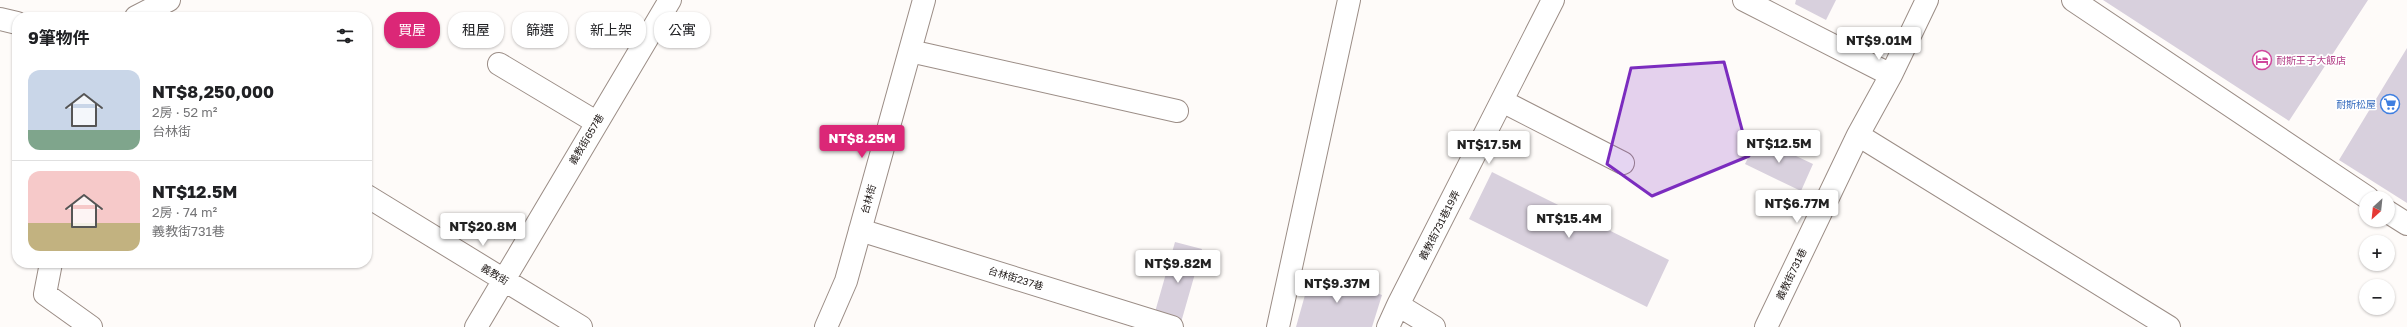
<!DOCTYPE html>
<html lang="zh-TW">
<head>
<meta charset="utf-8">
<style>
  body { margin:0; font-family:"Golos Text","Noto Sans TC",sans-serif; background:#f2f2f2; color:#202124; height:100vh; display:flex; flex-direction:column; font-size:15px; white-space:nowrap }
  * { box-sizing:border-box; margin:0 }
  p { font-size:13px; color:#757577 }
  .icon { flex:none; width:22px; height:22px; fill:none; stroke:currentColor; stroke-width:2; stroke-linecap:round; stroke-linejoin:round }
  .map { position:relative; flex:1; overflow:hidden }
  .side { position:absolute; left:12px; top:12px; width:360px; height:256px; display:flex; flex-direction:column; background:#fff; border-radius:16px; box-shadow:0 1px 3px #0004 }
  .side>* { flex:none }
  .hud { position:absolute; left:384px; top:12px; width:380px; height:36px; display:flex; gap:8px }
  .needle { width:26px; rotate:207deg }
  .controls { position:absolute; left:2359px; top:191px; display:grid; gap:8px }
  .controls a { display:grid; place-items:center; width:36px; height:36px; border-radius:50%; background:#fff; box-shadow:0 1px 3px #0004; font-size:20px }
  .price { position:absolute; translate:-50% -34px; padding:0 9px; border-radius:4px; background:#fff; color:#222; font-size:13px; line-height:26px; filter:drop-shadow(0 1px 2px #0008) }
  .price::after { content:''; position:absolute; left:50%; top:24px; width:12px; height:9px; margin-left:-6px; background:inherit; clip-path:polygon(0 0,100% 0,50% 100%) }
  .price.current { background:#db2777; color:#fff }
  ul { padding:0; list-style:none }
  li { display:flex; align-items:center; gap:12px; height:100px; padding:0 16px }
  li+li { border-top:1px solid #e0e0e0 }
  li span { display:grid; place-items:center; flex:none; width:112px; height:80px; border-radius:12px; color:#555 }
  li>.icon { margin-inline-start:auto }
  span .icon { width:48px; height:48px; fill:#fffc; stroke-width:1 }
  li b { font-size:17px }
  h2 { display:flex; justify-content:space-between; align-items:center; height:48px; padding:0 16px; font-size:17px }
  .chip { padding:0 14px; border-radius:16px; background:#fff; box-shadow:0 1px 3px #0004; font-size:14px; line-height:36px }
  .chip.current { background:#db2777; color:#fff }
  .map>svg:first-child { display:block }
</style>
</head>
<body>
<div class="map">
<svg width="2407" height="327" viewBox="0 0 2407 327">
  <rect width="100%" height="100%" fill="#fefbf9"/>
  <path fill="#d8d0dd" d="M1796,0H1836L1826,20L1795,4Z
    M2103,0H2368L2289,121Z
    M2407,48V203L2339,160Z
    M1758,138L1813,164L1801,191L1745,164Z
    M1492,172L1669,260L1647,307L1469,219Z
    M1175,242L1202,249L1180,326L1153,319Z
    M1312,270L1382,295L1372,327H1296Z"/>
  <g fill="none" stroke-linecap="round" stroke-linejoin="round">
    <defs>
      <path id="minor" d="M1744,0L1891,75
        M2073,0L2368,198
        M136,17L169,0
        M0,19L17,23
        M910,51L1177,111
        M499,64L596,122
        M1502,101L1623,163
        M1858,135L2169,327
        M367,196L581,327
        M2388,212L2407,224
        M860,230L1172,327
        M51,263L45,294L91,327
        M476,327L670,0
        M826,327L846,281L924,0
        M1278,327L1349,0
        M1388,327L1398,305
        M1434,327L1398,305L1553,0
        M1766,327L1858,135L1891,75L1927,0"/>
    </defs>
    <use href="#minor" stroke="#9b8d86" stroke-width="24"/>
    <use href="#minor" stroke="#fff" stroke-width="22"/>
  </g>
  <path fill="#7b2cbf" fill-opacity="0.2" stroke="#7b2cbf" stroke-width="3" stroke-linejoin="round" d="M1724,62L1749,156L1652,196L1607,164L1631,68Z"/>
  <defs>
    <symbol id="hotel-ring" viewBox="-11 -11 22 22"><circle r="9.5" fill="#fff" stroke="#d1479c" stroke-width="1.5"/><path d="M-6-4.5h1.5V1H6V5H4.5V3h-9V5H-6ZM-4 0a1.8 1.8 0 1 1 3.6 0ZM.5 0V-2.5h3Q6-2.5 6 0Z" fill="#d1479c"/></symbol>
    <symbol id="supermarket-ring" viewBox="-11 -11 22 22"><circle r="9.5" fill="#fff" stroke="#3f7fe0" stroke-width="1.5"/><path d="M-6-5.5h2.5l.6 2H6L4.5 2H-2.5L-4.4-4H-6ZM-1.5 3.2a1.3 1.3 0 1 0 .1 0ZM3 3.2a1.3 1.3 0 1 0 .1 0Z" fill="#3f7fe0"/></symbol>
  </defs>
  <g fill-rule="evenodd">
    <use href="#hotel-ring" x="2251" y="49" width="22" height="22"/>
    <use href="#supermarket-ring" x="2379" y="93" width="22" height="22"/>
  </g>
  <g text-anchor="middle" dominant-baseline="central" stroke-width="3.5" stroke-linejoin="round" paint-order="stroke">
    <g font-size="10" fill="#b23c85" stroke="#fff" text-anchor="start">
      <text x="2276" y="60">耐斯王子大飯店</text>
    </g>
    <g font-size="10" fill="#366cbe" stroke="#fff" text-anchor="end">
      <text x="2376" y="104">耐斯松屋</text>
    </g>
    <g font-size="10" fill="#201a18" stroke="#fff">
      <text transform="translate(586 139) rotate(-59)">義教街657巷</text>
      <text transform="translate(868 199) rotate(-74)">台林街</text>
      <text transform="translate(1439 225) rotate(-63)">義教街731巷19弄</text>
      <text transform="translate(495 274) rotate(31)">義教街</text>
      <text transform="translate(1791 274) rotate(-64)">義教街731巷</text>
      <text transform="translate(1016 278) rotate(17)">台林街237巷</text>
    </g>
  </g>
</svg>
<div class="controls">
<a><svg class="needle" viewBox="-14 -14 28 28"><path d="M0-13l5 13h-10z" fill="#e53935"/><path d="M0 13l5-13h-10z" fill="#757577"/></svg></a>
<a>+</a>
<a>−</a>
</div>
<b class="price" style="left:1879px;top:61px">NT$9.01M</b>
<b class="price current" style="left:862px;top:159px">NT$8.25M</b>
<b class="price" style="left:1779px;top:164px">NT$12.5M</b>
<b class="price" style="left:1489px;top:165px">NT$17.5M</b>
<b class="price" style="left:1797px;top:224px">NT$6.77M</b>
<b class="price" style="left:1569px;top:239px">NT$15.4M</b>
<b class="price" style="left:483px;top:247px">NT$20.8M</b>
<b class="price" style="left:1178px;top:284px">NT$9.82M</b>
<b class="price" style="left:1337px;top:304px">NT$9.37M</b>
<div class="hud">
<a class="chip current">買屋</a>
<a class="chip">租屋</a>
<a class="chip">篩選</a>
<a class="chip">新上架</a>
<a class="chip">公寓</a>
</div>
<section class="side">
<h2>9筆物件<svg class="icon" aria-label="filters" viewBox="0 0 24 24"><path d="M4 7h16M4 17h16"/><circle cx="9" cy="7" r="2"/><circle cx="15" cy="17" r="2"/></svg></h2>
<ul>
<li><span style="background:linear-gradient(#c9d6e8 75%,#7fa58c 0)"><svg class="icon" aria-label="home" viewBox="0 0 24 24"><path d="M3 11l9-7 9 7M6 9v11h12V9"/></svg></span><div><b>NT$8,250,000</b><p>2房 · 52 m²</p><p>台林街</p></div></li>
<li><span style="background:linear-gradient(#f6c9c9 65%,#c2b280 0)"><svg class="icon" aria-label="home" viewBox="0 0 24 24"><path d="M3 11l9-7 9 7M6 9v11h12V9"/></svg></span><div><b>NT$12.5M</b><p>2房 · 74 m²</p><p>義教街731巷</p></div></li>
</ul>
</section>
</div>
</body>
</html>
